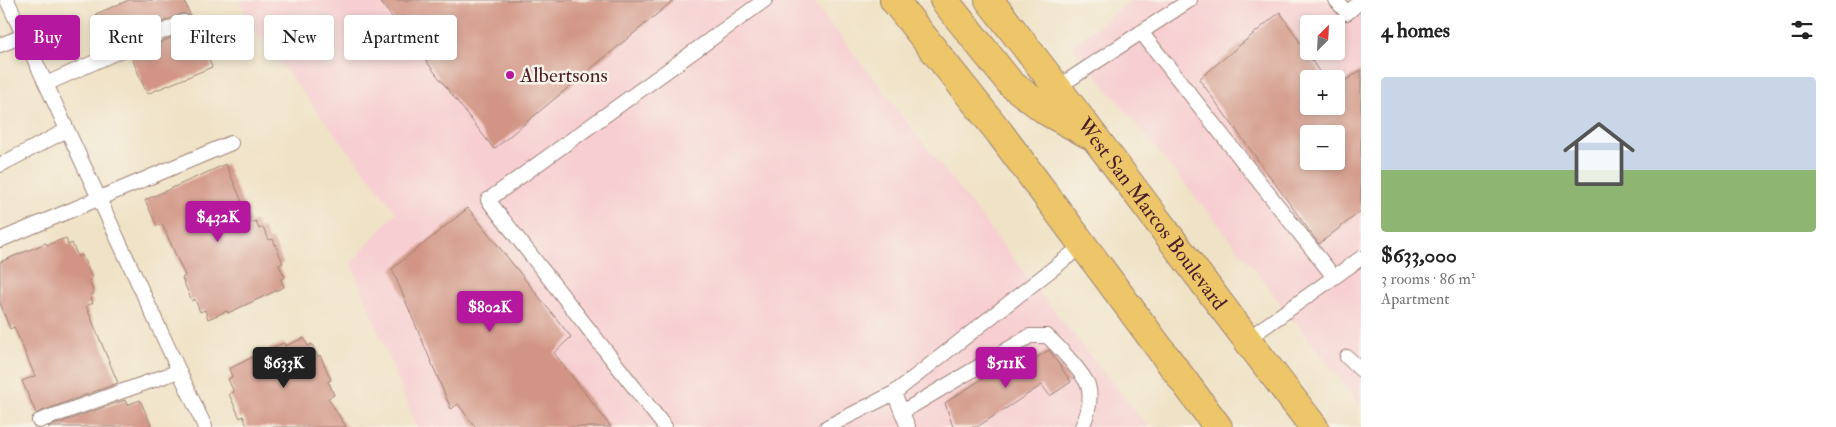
<!DOCTYPE html>
<html lang="en">
<head>
<meta charset="utf-8">
<style>
  body { margin:0; font-family:"IM FELL Double Pica",serif; background:#f2f2f2; color:#222; height:100vh; display:flex; flex-direction:column; font-size:19px; white-space:nowrap }
  * { box-sizing:border-box; margin:0 }
  p { font-size:16px; color:#767676 }
  .icon { flex:none; width:28px; height:28px; fill:none; stroke:currentColor; stroke-width:2; stroke-linecap:round; stroke-linejoin:round }
  .map { position:relative; flex:1; overflow:hidden }
  .sheet { display:flex; flex-direction:column; background:#fff; width:475px }
  .sheet>* { flex:none }
  .top-card { position:absolute; left:15px; top:15px; width:475px; height:45px; display:flex; gap:10px }
  .needle { width:32px; rotate:24deg }
  .controls { position:absolute; left:1300px; top:15px; display:grid; gap:10px }
  .controls a { display:grid; place-items:center; width:45px; height:45px; border-radius:5px; background:#fff; box-shadow:0 2px 8px #0003; font-size:25px }
  .price { position:absolute; translate:-50% -42px; padding:0 11px; border-radius:5px; background:#b5179e; color:#fff; font-size:16px; line-height:32px; filter:drop-shadow(0 1px 2px #0008) }
  .price::after { content:''; position:absolute; left:50%; top:30px; width:15px; height:11px; margin-left:-8px; background:inherit; clip-path:polygon(0 0,100% 0,50% 100%) }
  .price.active { background:#222; color:#fff }
  ul { padding:0; list-style:none }
  li { display:grid; align-content:center; gap:10px; height:265px; padding:0 20px }
  li span { display:grid; place-items:center; height:155px; border-radius:5px; color:#555 }
  li>.icon { margin-inline-start:auto }
  span .icon { width:90px; height:90px; fill:#fffc; stroke-width:1 }
  li b { font-size:21px }
  h2 { display:flex; justify-content:space-between; align-items:center; height:60px; padding:0 20px; font-size:21px }
  .tag { padding:0 18px; border-radius:5px; background:#fff; box-shadow:0 2px 8px #0003; font-size:18px; line-height:45px }
  .tag.active { background:#b5179e; color:#fff }
  main { display:flex; flex:1; min-height:0 }
  .map>svg:first-child { display:block }
</style>
</head>
<body>
<main>
<div class="map">
<svg width="1361" height="427" viewBox="0 0 1361 427">
  <rect width="100%" height="100%" fill="#f7f3e8"/>
  <filter id="ink" filterUnits="userSpaceOnUse"><feTurbulence type="fractalNoise" baseFrequency=".02" numOctaves="2"/><feDisplacementMap in="SourceGraphic" scale="10" xChannelSelector="R" yChannelSelector="G"/><feConvolveMatrix kernelMatrix="1 2 1 2 8 2 1 2 1" color-interpolation-filters="sRGB"/></filter>
  <filter id="wash" filterUnits="userSpaceOnUse"><feTurbulence type="fractalNoise" baseFrequency=".0096" numOctaves="4" result="noise"/><feDisplacementMap in="SourceGraphic" scale="20" xChannelSelector="R" yChannelSelector="G"/><feGaussianBlur stdDeviation="1.12" result="paint"/><feColorMatrix in="noise" values="0 0 0 0 0 0 0 0 0 0 0 0 0 0 0 0 0 1.4 0 .05"/><feComposite in="paint" operator="in"/></filter>
  <g filter="url(#wash)">
    <rect width="100%" height="100%" fill="#f0e2c6"/>
    <path fill="#f7cfd2" fill-rule="evenodd" d="M239,0H812L1060,318L1148,427H417L351,263L396,212L257,34Z
      M1131,0H1361V406L1246,259L1072,46ZM1309,24H1336V51H1309ZM1309,79H1336V106H1309ZM1309,134H1336V161H1309Z"/>
    <g id="blocks">
      <path fill="#d29585" fill-rule="evenodd" d="M129,0H184L191,17L185,13L180,14L124,39L122,35L107,41L96,14Z
        M379,0H674L494,149Z
        M1280,12L1324,79H1309V106H1336V87L1361,70V211L1319,244L1199,79ZM1309,134H1336V161H1309Z
        M193,21L212,67L147,94L131,56L188,30Z
        M226,164L251,223L256,221L259,229L263,227L269,240L273,239L283,263L279,265L285,278L281,279L284,287L228,313L227,311L208,319L205,310L200,312L195,299L192,301L182,278L185,276L162,224L157,226L145,200Z
        M468,208L571,337L554,353L611,427H475L458,404L451,409L392,269Z
        M66,238L68,245L72,243L78,257L82,255L92,279L89,280L94,294L90,295L93,303L86,306L118,383L36,413L22,381L35,376L14,327L10,329L0,303V262L46,243L47,245Z
        M304,338L308,346L312,344L318,357L320,355L331,380L328,381L334,395L328,398L346,427H248L243,416L240,418L229,394L234,392L228,379L232,377L229,369L271,348L284,343L285,346Z
        M1027,350L1034,359L1049,350L1071,382L1050,396L1042,385L977,427H953L945,403Z
        M125,400L127,405L140,400L152,427H48Z"/>
    </g>
  </g>
  <g filter="url(#ink)">
    <use href="#blocks" fill-opacity="0" stroke="#9d8078" stroke-width="1"/>
    <g fill="none" stroke-linecap="round" stroke-linejoin="round">
      <defs>
        <path id="service" d="M7,0L205,427
          M1336,0L1347,13L1361,1
          M1141,32L1334,277
          M0,45L23,36
          M46,84L184,22
          M1058,87L1190,0
          M0,165L67,130
          M0,240L231,143
          M1246,340L1361,258
          M1347,357L1361,370
          M902,412L1030,336H1047C1057,345 1083,373 1088,385C1092,399 1088,414 1082,427
          M39,421L179,371
          M665,427L488,200L765,0
          M827,427L894,393
          M908,427L894,393L1083,245"/>
        <g id="primary">
          <path d="M894,0L999,132L1218,427"/>
          <path d="M944,0L1011,84L1048,112L1088,134"/>
          <path id="s1" d="M989,0C1100,140 1204,286 1314,427"/>
        </g>
      </defs>
      <use href="#service" stroke="#9d8078" stroke-width="16"/>
      <use href="#primary" stroke="#9d8078" stroke-width="30"/>
      <use href="#service" stroke="#fff" stroke-width="14"/>
      <use href="#primary" stroke="#ecc669" stroke-width="28"/>
    </g>
  </g>
  <circle fill="#b5179e" stroke="#f7f3e8" stroke-width="2" cx="510" cy="75" r="5"/>
  <g text-anchor="middle" dominant-baseline="central" stroke-width="5" stroke-linejoin="round" paint-order="stroke">
    <g font-size="21" fill="#4a1f2b" stroke="#f7f3e8" text-anchor="start">
      <text x="520" y="75">Albertsons</text>
    </g>
    <g font-size="21" fill="#4a1f2b" stroke="#f7f3e8">
      <text stroke="none"><textPath href="#s1" startOffset="269">West San Marcos Boulevard</textPath></text>
    </g>
  </g>
</svg>
<div class="controls">
<a><svg class="needle" viewBox="-14 -14 28 28"><path d="M0-13l5 13h-10z" fill="#e53935"/><path d="M0 13l5-13h-10z" fill="#767676"/></svg></a>
<a>+</a>
<a>−</a>
</div>
<b class="price" style="left:218px;top:243px">$432K</b>
<b class="price" style="left:490px;top:333px">$802K</b>
<b class="price active" style="left:284px;top:389px">$633K</b>
<b class="price" style="left:1006px;top:389px">$511K</b>
<div class="top-card">
<a class="tag active">Buy</a>
<a class="tag">Rent</a>
<a class="tag">Filters</a>
<a class="tag">New</a>
<a class="tag">Apartment</a>
</div>
</div>
<section class="sheet">
<h2>4 homes<svg class="icon" aria-label="filters" viewBox="0 0 24 24"><path d="M4 7h16M4 17h16"/><circle cx="9" cy="7" r="2"/><circle cx="15" cy="17" r="2"/></svg></h2>
<ul>
<li><span style="background:linear-gradient(#c9d6e8 60%,#8fb573 0)"><svg class="icon" aria-label="home" viewBox="0 0 24 24"><path d="M3 11l9-7 9 7M6 9v11h12V9"/></svg></span><div><b>$633,000</b><p>3 rooms · 86 m²</p><p>Apartment</p></div></li>
</ul>
</section>
</main>
</body>
</html>
